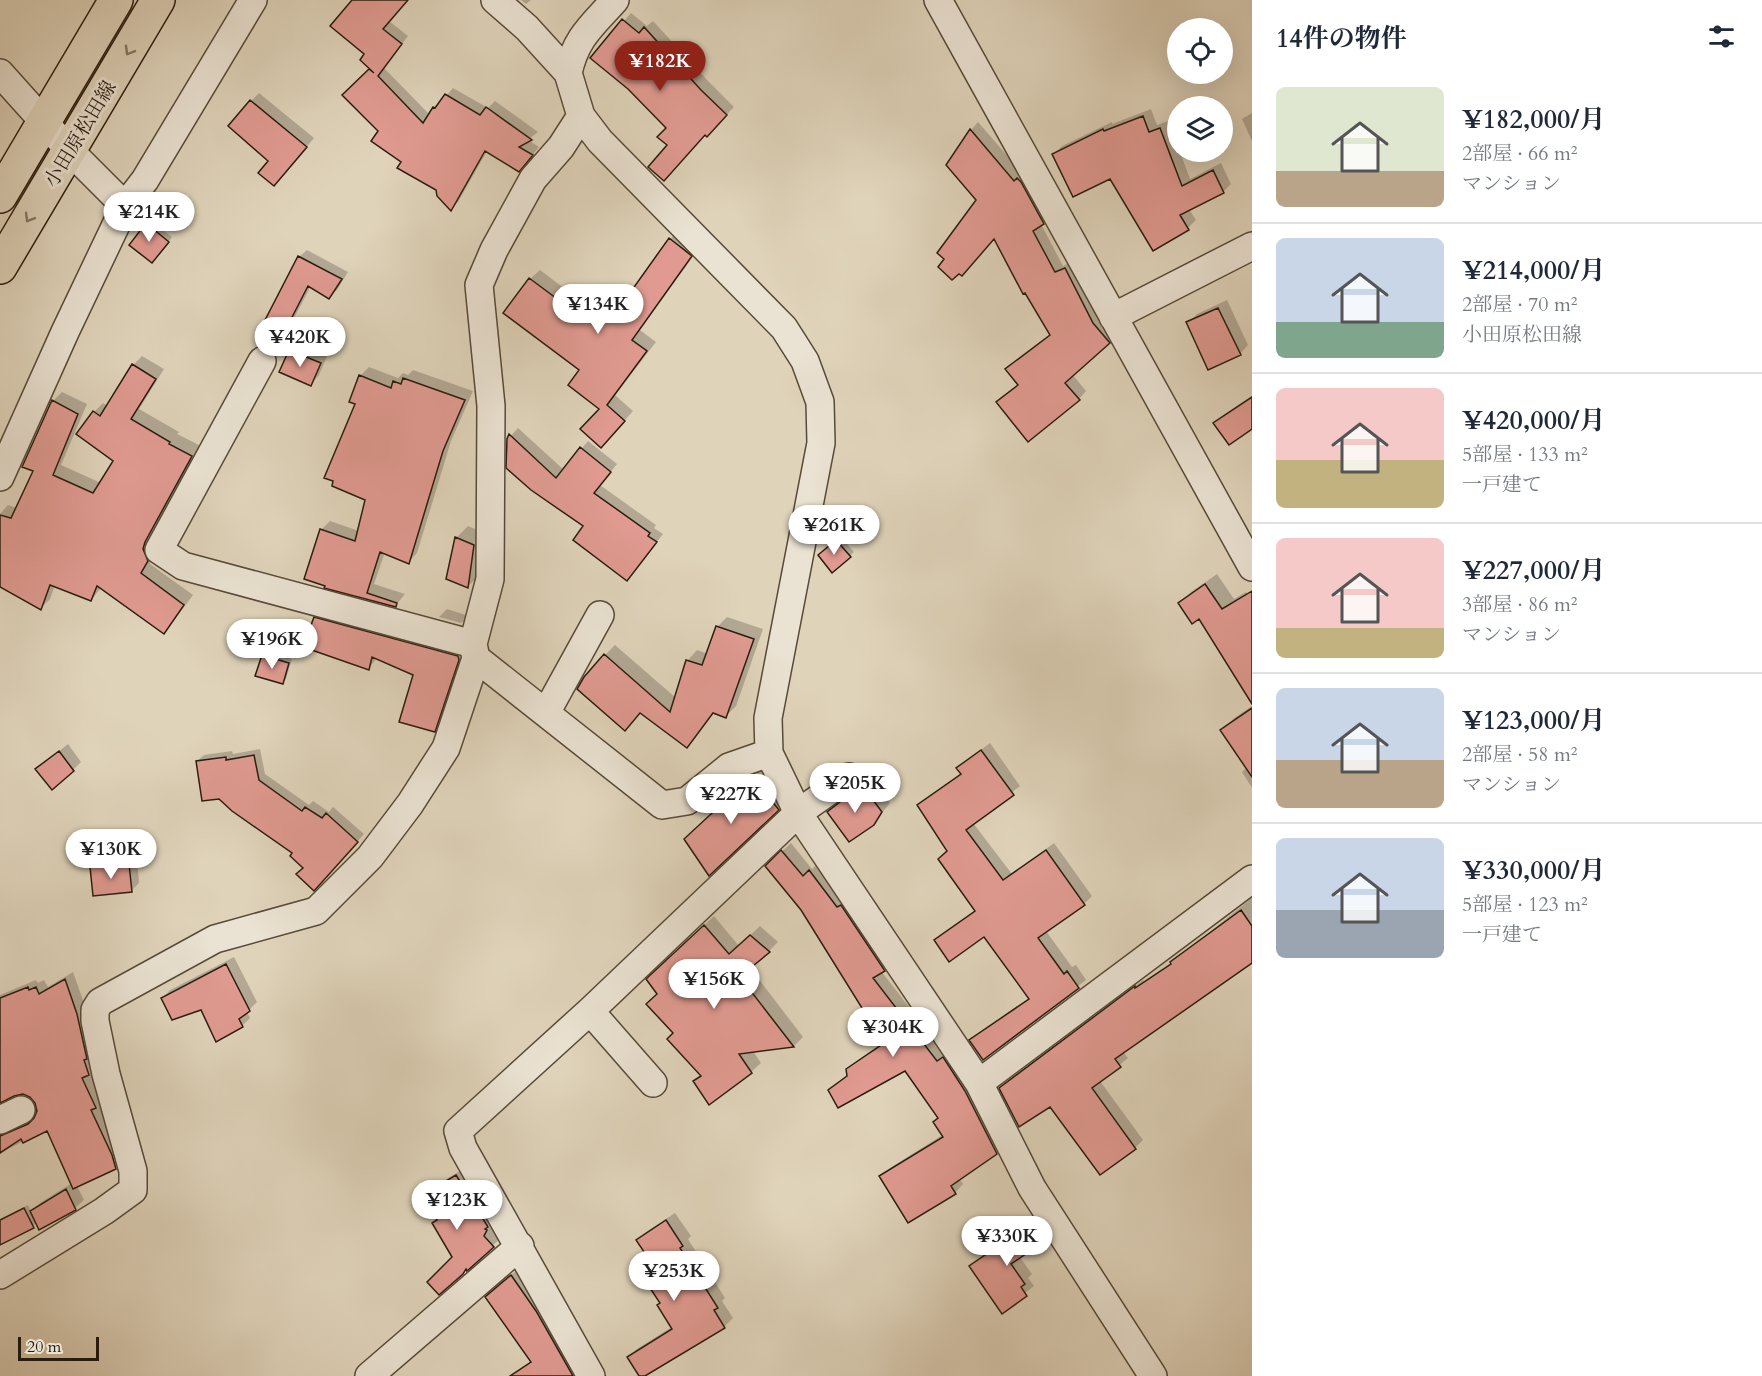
<!DOCTYPE html>
<html lang="ja">
<head>
<meta charset="utf-8">
<style>
  body { margin:0; font-family:Cardo,"Noto Serif JP",serif; background:#f2f2f3; color:#1f2937; height:100vh; display:flex; flex-direction:column; font-size:22px; white-space:nowrap }
  * { box-sizing:border-box; margin:0 }
  p { font-size:20px; color:#747a83 }
  .icon { flex:none; width:33px; height:33px; fill:none; stroke:currentColor; stroke-width:2; stroke-linecap:round; stroke-linejoin:round }
  .map { position:relative; flex:1; overflow:hidden }
  .panel { display:flex; flex-direction:column; background:#fff; width:510px }
  .panel>* { flex:none }
  .fabs { position:absolute; left:1167px; top:18px; display:grid; gap:12px }
  .fabs a { display:grid; place-items:center; width:66px; height:66px; border-radius:50%; background:#fff; box-shadow:0 6px 24px #0002; font-size:30px }
  .scale { position:absolute; left:18px; bottom:15px; width:81px; box-sizing:border-box; padding-left:6px; border:3px solid #2a1c0d; border-top:0; font-size:16px; line-height:21px; white-space:nowrap; color:#2a1c0d; -webkit-text-stroke:4px #eae2d2; paint-order:stroke }
  .price { position:absolute; translate:-50% -51px; padding:0 14px; border-radius:21px; background:#fff; color:#222; font-size:20px; line-height:39px; filter:drop-shadow(0 2px 3px #0008) }
  .price::after { content:''; position:absolute; left:50%; top:36px; width:18px; height:14px; margin-left:-9px; background:inherit; clip-path:polygon(0 0,100% 0,50% 100%) }
  .price.current { background:#8f2418; color:#fff }
  ul { padding:0; list-style:none }
  li { display:flex; align-items:center; gap:18px; height:150px; padding:0 24px }
  li+li { border-top:2px solid #e0e1e3 }
  li span { display:grid; place-items:center; flex:none; width:168px; height:120px; border-radius:9px; color:#555 }
  li>.icon { margin-inline-start:auto }
  span .icon { width:72px; height:72px; fill:#fffc; stroke-width:1 }
  li b { font-size:26px }
  h2 { display:flex; justify-content:space-between; align-items:center; height:72px; padding:0 24px; font-size:26px }
  main { display:flex; flex:1; min-height:0 }
  .map>svg:first-child { display:block }
</style>
</head>
<body>
<main>
<div class="map">
<svg width="1252" height="1376" viewBox="0 0 1252 1376">
  <rect width="100%" height="100%" fill="#dfd3ba"/>
  <filter id="stains"><feTurbulence type="fractalNoise" baseFrequency=".00333" numOctaves="4"/><feColorMatrix values="0 0 0 0 .2 0 0 0 0 .09 0 0 0 0 .02 0 0 0 .5 -.17"/></filter>
  <radialGradient id="worn" r=".72"><stop offset=".6" stop-color="#630" stop-opacity="0"/><stop offset="1" stop-color="#630" stop-opacity=".3"/></radialGradient>
  <path fill="#0003" fill-rule="evenodd" d="M354,0H407L389,21L408,36L384,68L430,115L453,88L488,108L495,101L538,132L528,140L539,147L526,163L487,151L458,202L451,209L438,189L403,162L380,131L344,95L371,68Z
    M521,0H531L526,4Z
    M631,13L647,26L653,21L709,82L734,107L707,135L705,134L669,145L668,128L629,88L592,58Z
    M259,93L314,138L282,176L270,161L251,101Z
    M1151,109L1157,125L1168,121L1178,146V152H1180L1190,179L1221,163L1231,184L1223,192L1189,209L1196,220L1188,228L1154,249L1110,177L1054,154L1062,146L1112,122V124Z
    M1252,113V141L1242,119Z
    M978,122L1023,174L1051,215L1041,224L1063,266L1073,261L1116,334L1072,374L1086,391L1079,399L1006,394L1019,384L1015,362L1051,334L978,200L948,165L971,130Z
    M151,221L172,237L156,258L147,224Z
    M679,230L700,247L640,330L656,342L615,395L633,411L610,437L601,408L581,370L530,279L540,270L573,295L582,285L618,312L670,239Z
    M307,250L348,272L337,290L329,297L311,286L293,320L286,327L299,257Z
    M1227,300L1248,345L1240,354L1188,323L1197,314Z
    M298,342L328,354L319,375L311,384L281,371L290,350Z
    M142,356L164,369L139,409L179,432L177,434L201,446L150,564L193,595L173,622L164,632L102,587L91,600L55,585L50,599L41,608L0,586V514L8,505L17,508L35,471L53,401L62,392L87,404L61,465L101,483L115,460L94,412L103,403L108,406L133,365Z
    M369,367L398,378L403,373L408,375L413,370L473,391L451,441L417,553L409,562L385,552L374,584L405,594L396,605L326,587L321,530L330,521L359,531L367,499L357,403L360,376Z
    M1252,396V427L1229,443L1215,424L1224,415Z
    M518,428L564,470L588,441L617,464L600,485L656,525L654,528L663,534L627,579L585,526L508,439Z
    M468,526L485,533L480,575L468,586L447,578L457,537Z
    M841,537L854,552L850,556L824,551Z
    M1217,574L1234,599L1246,592L1252,601V701L1200,617L1180,604L1191,592Z
    M447,609L469,616L461,623L439,617Z
    M323,610L466,649L442,722L434,730L415,674L377,658L368,669L315,618Z
    M727,617L763,629L736,706L726,716L714,712L687,746L641,712L625,729L605,655L615,645L676,698L687,661L697,650L708,654L717,627Z
    M267,652L292,659L286,679L282,683L263,656Z
    M1252,706V788L1242,772L1247,767L1222,730L1234,718Z
    M990,743L1020,786L973,823L1012,874L1054,843L1092,896L1084,904L1046,931L1072,967L1076,965L1086,980L983,1058L971,1041L979,1033L1030,997L984,935L936,940L976,910L949,850L919,806L962,773L966,761Z
    M68,744L81,762L73,770L37,769Z
    M260,749L265,774L309,805L313,801L329,812L333,807L364,834L321,882L305,867L294,853L197,761L204,755L232,751L233,754Z
    M766,765L790,796L778,808L699,827Z
    M871,778L890,803L873,824L829,812Z
    M791,843L812,869L818,863L892,961L881,971L946,1054L1005,1145L996,1153L959,1178L963,1184L955,1193L881,1176L890,1168L944,1134L939,1118L906,1069L830,1090L848,1074V1070L857,1061L885,1041L802,909L767,866Z
    M137,857L139,883L131,891L92,868L100,860Z
    M1252,898V947L1235,958L1123,1052L1128,1058L1100,1081L1143,1140L1135,1148L1100,1173L1050,1105L1001,1088L1009,1080L1143,980L1144,981L1175,960Z
    M714,916L739,946L760,926L778,942L751,969L803,1037L794,1046L753,1051L761,1063L751,1072L695,1081L702,1075L675,1033L658,993L648,979Z
    M234,957L257,1002L247,1012L250,1018L243,1025L216,1040L202,1008L163,998L170,990Z
    M73,972L85,1006L96,1066L91,1072L103,1099L99,1103L120,1146L123,1159L115,1168L77,1186L84,1200L75,1208L40,1228L37,1222L33,1226L0,1232V1219L28,1205L31,1212L40,1203L72,1183L48,1129L0,1153V1125L16,1127L37,1115L38,1112L37,1103L31,1096L23,1093L14,1094L0,1102V995L36,980L38,983L44,980L48,987Z
    M465,1168L494,1222L491,1227L501,1238L462,1273L438,1219L423,1196L431,1188ZM488,1226L489,1227L481,1234L478,1232Z
    M675,1213L691,1236L688,1239L725,1298L722,1301L733,1318L725,1326L641,1376L629,1357L637,1349L672,1327L661,1303L644,1276L655,1267L637,1240L646,1232Z
    M1039,1213L1052,1231L1044,1239L1019,1256L1032,1274L1028,1278L1034,1286L1002,1311L971,1267L1005,1240L1013,1231Z
    M519,1268L581,1369L575,1376H512L532,1361L495,1289Z"/>
  <path fill="#e09a91" stroke="#2a1c0d" stroke-width="1.5" d="M352,0H408L383,29L402,44L378,76L423,123L433,107L435,108L445,94L480,115L486,107L532,140L519,147L533,155L519,172L485,151L451,211L437,196L436,190L397,168L401,162L371,141L378,131L342,95L369,69L374,73L360,60L364,54L330,26Z
    M622,19L639,33L644,27L701,90L727,115L707,137L705,135L664,181L648,167L667,145L657,137L666,128L628,89L590,58Z
    M250,100L307,147L274,186L258,173L268,161L228,126Z
    M1143,116L1149,132L1160,128L1182,186L1213,170L1224,193L1180,215L1189,230L1153,251L1110,179L1073,197L1052,154L1103,129L1104,131Z
    M970,129L1014,181L1017,178L1021,182L1044,224L1033,231L1055,272L1065,268L1093,323L1110,343L1065,383L1080,400L1028,442L996,402L1018,385L1005,369L1050,335L1025,293L1023,294L994,239L962,276L959,274L952,280L938,267L944,259L937,253L976,200L946,165Z
    M146,223L169,242L152,263L129,245Z
    M669,238L692,256L632,340L647,351L607,405L625,421L601,448L580,429L599,409L568,385L579,370L503,313L529,278L564,304L572,294L610,321Z
    M298,256L342,279L329,299L308,286L286,329L263,324Z
    M1218,308L1241,355L1208,370L1186,322Z
    M289,350L321,363L311,386L279,372Z
    M132,364L156,379L131,419L170,442L169,444L192,456L145,542L143,549L148,561L141,573L184,605L164,634L97,586L91,601L50,585L41,610L0,587V515L11,518L33,471L22,467L52,400L78,414L53,475L93,493L113,461L76,434L93,411L100,416Z
    M359,375L391,388L393,381L401,384L403,378L465,400L443,451L409,564L380,552L367,593L397,603L396,607L324,588L325,586L304,579L320,529L355,541L365,500L332,486L333,481L324,478L355,404L349,402Z
    M1252,397V429L1229,445L1213,423Z
    M509,434L556,478L580,447L611,472L594,493L650,533L648,536L657,542L627,581L573,540L583,526L531,490L506,468L507,439Z
    M455,537L474,545L468,588L446,579Z
    M836,540L851,557L832,573L818,555Z
    M1205,584L1222,609L1252,591V704L1199,619L1192,624L1178,603Z
    M314,617L458,656L459,660L435,732L399,722L413,675L372,657L369,670L303,647Z
    M716,626L754,639L726,718L713,713L687,748L640,713L625,731L577,689L584,677L604,654L670,712L686,660L702,665Z
    M262,655L289,663L283,684L255,676Z
    M1252,708V777L1220,730Z
    M981,750L1014,795L966,830L1003,880L1046,850L1085,905L1038,938L1064,974L1067,971L1079,988L983,1060L969,1040L1029,999L984,937L949,962L934,940L975,911L938,859L947,851L917,805L961,774L956,768Z
    M59,751L74,771L52,790L35,769Z
    M254,755L259,780L302,811L305,807L322,818L326,813L358,842L314,891L296,874L303,868L290,856L292,853L232,811L219,799L202,801L196,761L226,757V760Z
    M752,776L779,810L709,876L684,839Z
    M862,785L882,812L874,825L849,842L827,812Z
    M781,850L803,876L809,870L837,907L841,905L885,971L873,978L937,1061L943,1057L965,1091L997,1154L951,1186L956,1194L908,1223L879,1176L943,1137L933,1122L938,1118L905,1071L838,1108L828,1090L847,1076L846,1069L884,1043L864,1018L867,1016L801,910L765,866Z
    M129,864L132,892L93,896L90,867Z
    M1241,910L1252,926V963L1115,1059L1121,1067L1092,1088L1136,1149L1100,1175L1050,1107L1019,1127L999,1088L1135,986V988L1171,964L1170,962Z
    M704,925L729,954L750,935L770,952L753,966V970L740,977L794,1047L739,1054L752,1073L709,1105L693,1081L701,1076L667,1039L673,1033L646,1004L657,994L646,979Z
    M226,964L250,1011L239,1019L243,1027L216,1042L201,1010L172,1020L161,998Z
    M65,979L77,1014L87,1059L84,1060L89,1075L82,1078L96,1108L91,1110L112,1155L116,1169L73,1189L47,1131L23,1143L21,1139L0,1153V1136L28,1124L34,1118L37,1111L35,1103L30,1097L23,1094L14,1096L0,1103V998L28,987L29,990L36,987L39,994Z
    M456,1175L488,1227L485,1229L487,1230L484,1236L494,1247L467,1271L466,1269L463,1274L439,1295L427,1282L452,1257L432,1223L437,1220L421,1196Z
    M66,1189L76,1210L39,1230L30,1211Z
    M24,1208L34,1228L0,1245V1220Z
    M666,1220L683,1246L680,1248L718,1308L714,1310L725,1328L645,1376H639L627,1357L672,1329L657,1305L660,1303L642,1276L655,1268L636,1240Z
    M1030,1220L1045,1241L1011,1264L1025,1284L1021,1287L1027,1296L1002,1314L969,1266L1004,1242L1002,1239Z
    M511,1275L536,1311L573,1376H510L531,1362L485,1297Z"/>
  <g fill="none" stroke-linecap="round" stroke-linejoin="round">
    <defs>
      <path id="minor" d="M495,0L527,28L568,73L581,116L600,141L784,328L805,361L820,402L821,443L768,718L769,753L798,813L979,1083L1032,1188L1153,1376
        M938,0L1252,567
        M0,73L70,151L125,206
        M568,73C576,37 592,26 615,0
        M1113,317L1252,246
        M262,361L159,550L183,566L473,644
        M0,477L65,332L125,206L145,180L253,0
        M476,658L662,805L687,801L729,767L769,753
        M546,713L600,615
        M590,1011L653,1083
        M979,1083L1252,879
        M0,1120L21,1110
        M0,1275L104,1211L133,1190V1171L106,1074L95,1021V1010L100,1002L215,939L316,911L370,857L410,804L446,748L476,658L473,644L490,579L491,406L479,285L494,250L533,179L561,147L581,116
        M369,1376L520,1246
        M591,1376L463,1148L458,1131L590,1011L798,813L849,777"/>
      <path id="major" d="M0,196L116,0
        M0,267L158,0"/>
    </defs>
    <use href="#minor" stroke="#574a38" stroke-width="30"/>
    <use href="#major" stroke="#2a1c0d" stroke-width="36"/>
    <use href="#minor" stroke="#eae2d2" stroke-width="27"/>
    <use href="#major" stroke="#dfd3ba" stroke-width="33"/>
  </g>
  <defs><path id="oneway-chevron" d="M-2-3.5L2.5 0L-2 3.5" fill="none" stroke-width="1.6" stroke-linecap="round" stroke-linejoin="round" transform="scale(1.5)"/></defs>
  <g stroke="#847864">
    <use href="#oneway-chevron" transform="translate(129 51) rotate(120)"/>
    <use href="#oneway-chevron" transform="translate(29 218) rotate(121)"/>
  </g>
  <g text-anchor="middle" dominant-baseline="central" stroke-width="6" stroke-linejoin="round" paint-order="stroke">
    <g font-size="20" fill="#2a1c0d" stroke="#eae2d2">
      <text transform="translate(80 134) rotate(-59)">小田原松田線</text>
    </g>
  </g>
  <rect width="100%" height="100%" filter="url(#stains)"/>
  <rect width="100%" height="100%" fill="url(#worn)"/>
</svg>
<div class="fabs">
<a><svg class="icon" aria-label="locate" viewBox="0 0 24 24"><circle cx="12" cy="12" r="6"/><path d="M12 2v4M12 18v4M2 12h4M18 12h4"/></svg></a>
<a><svg class="icon" aria-label="layers" viewBox="0 0 24 24"><path d="M12 4l9 5-9 5-9-5zM3 14l9 5 9-5"/></svg></a>
</div>
<div class="scale">20 m</div>
<b class="price current" style="left:660px;top:92px">¥182K</b>
<b class="price" style="left:149px;top:243px">¥214K</b>
<b class="price" style="left:598px;top:335px">¥134K</b>
<b class="price" style="left:300px;top:368px">¥420K</b>
<b class="price" style="left:834px;top:556px">¥261K</b>
<b class="price" style="left:272px;top:670px">¥196K</b>
<b class="price" style="left:855px;top:814px">¥205K</b>
<b class="price" style="left:731px;top:825px">¥227K</b>
<b class="price" style="left:111px;top:880px">¥130K</b>
<b class="price" style="left:714px;top:1010px">¥156K</b>
<b class="price" style="left:893px;top:1058px">¥304K</b>
<b class="price" style="left:457px;top:1231px">¥123K</b>
<b class="price" style="left:1007px;top:1267px">¥330K</b>
<b class="price" style="left:674px;top:1302px">¥253K</b>
</div>
<section class="panel">
<h2>14件の物件<svg class="icon" aria-label="filters" viewBox="0 0 24 24"><path d="M4 7h16M4 17h16"/><circle cx="9" cy="7" r="2"/><circle cx="15" cy="17" r="2"/></svg></h2>
<ul>
<li><span style="background:linear-gradient(#dfe7d0 70%,#b9a48a 0)"><svg class="icon" aria-label="home" viewBox="0 0 24 24"><path d="M3 11l9-7 9 7M6 9v11h12V9"/></svg></span><div><b>¥182,000/月</b><p>2部屋 · 66 m²</p><p>マンション</p></div></li>
<li><span style="background:linear-gradient(#c9d6e8 70%,#7fa58c 0)"><svg class="icon" aria-label="home" viewBox="0 0 24 24"><path d="M3 11l9-7 9 7M6 9v11h12V9"/></svg></span><div><b>¥214,000/月</b><p>2部屋 · 70 m²</p><p>小田原松田線</p></div></li>
<li><span style="background:linear-gradient(#f6c9c9 60%,#c2b280 0)"><svg class="icon" aria-label="home" viewBox="0 0 24 24"><path d="M3 11l9-7 9 7M6 9v11h12V9"/></svg></span><div><b>¥420,000/月</b><p>5部屋 · 133 m²</p><p>一戸建て</p></div></li>
<li><span style="background:linear-gradient(#f6c9c9 75%,#c2b280 0)"><svg class="icon" aria-label="home" viewBox="0 0 24 24"><path d="M3 11l9-7 9 7M6 9v11h12V9"/></svg></span><div><b>¥227,000/月</b><p>3部屋 · 86 m²</p><p>マンション</p></div></li>
<li><span style="background:linear-gradient(#c9d6e8 60%,#b9a48a 0)"><svg class="icon" aria-label="home" viewBox="0 0 24 24"><path d="M3 11l9-7 9 7M6 9v11h12V9"/></svg></span><div><b>¥123,000/月</b><p>2部屋 · 58 m²</p><p>マンション</p></div></li>
<li><span style="background:linear-gradient(#c9d6e8 60%,#9aa5b1 0)"><svg class="icon" aria-label="home" viewBox="0 0 24 24"><path d="M3 11l9-7 9 7M6 9v11h12V9"/></svg></span><div><b>¥330,000/月</b><p>5部屋 · 123 m²</p><p>一戸建て</p></div></li>
</ul>
</section>
</main>
</body>
</html>
